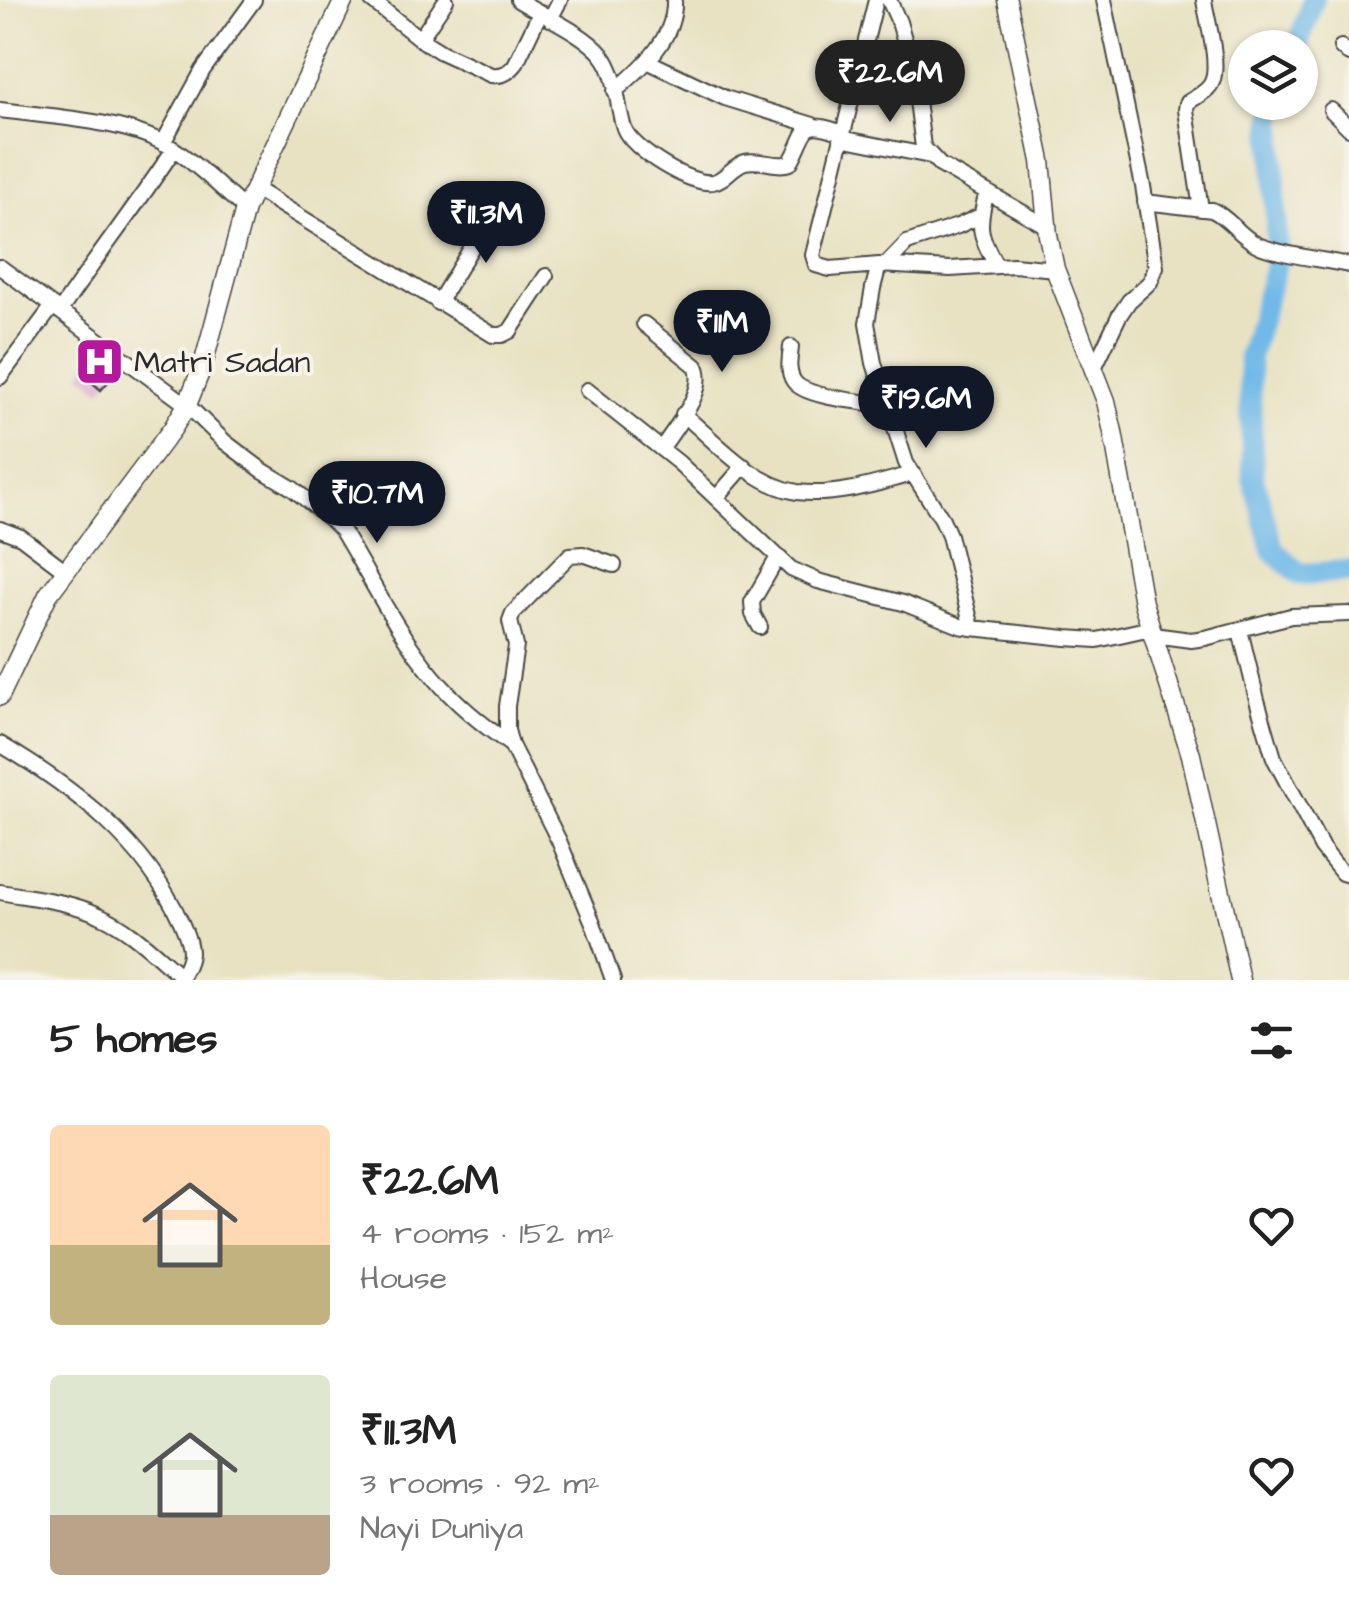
<!DOCTYPE html>
<html lang="en">
<head>
<meta charset="utf-8">
<style>
  body { margin:0; font-family:"Architects Daughter",sans-serif; background:#f6f6f6; color:#222; height:100vh; display:flex; flex-direction:column; font-size:38px; white-space:nowrap }
  * { box-sizing:border-box; margin:0 }
  p { font-size:32px; color:#767676 }
  .icon { flex:none; width:55px; height:55px; fill:none; stroke:currentColor; stroke-width:2; stroke-linecap:round; stroke-linejoin:round }
  .map { position:relative; height:980px; overflow:hidden }
  .details { display:flex; flex-direction:column; background:#fff; flex:1 }
  .details>* { flex:none }
  .tools { position:absolute; left:1228px; top:30px; display:grid; gap:20px }
  .tools a { display:grid; place-items:center; width:90px; height:90px; border-radius:50%; background:#fff; box-shadow:0 2px 8px #0004; font-size:50px }
  .price { position:absolute; translate:-50% -85px; padding:0 22px; border-radius:35px; background:#111827; color:#fff; font-size:32px; line-height:65px; filter:drop-shadow(0 2px 5px #0008) }
  .price::after { content:''; position:absolute; left:50%; top:60px; width:30px; height:22px; margin-left:-15px; background:inherit; clip-path:polygon(0 0,100% 0,50% 100%) }
  .price.selected { background:#222; color:#fff }
  ul { padding:0; list-style:none }
  li { display:flex; align-items:center; gap:30px; height:250px; padding:0 50px }
  li span { display:grid; place-items:center; flex:none; width:280px; height:200px; border-radius:10px; color:#555 }
  li>.icon { margin-inline-start:auto }
  span .icon { width:120px; height:120px; fill:#fffc; stroke-width:1 }
  li b { font-size:42px }
  h2 { display:flex; justify-content:space-between; align-items:center; height:120px; padding:0 50px; font-size:42px }
  .map>svg:first-child { display:block }
</style>
</head>
<body>
<div class="map">
<svg width="1349" height="980" viewBox="0 0 1349 980">
  <rect width="100%" height="100%" fill="#f7f3e8"/>
  <filter id="ink" filterUnits="userSpaceOnUse"><feTurbulence type="fractalNoise" baseFrequency=".01" numOctaves="2"/><feDisplacementMap in="SourceGraphic" scale="20" xChannelSelector="R" yChannelSelector="G"/><feConvolveMatrix kernelMatrix="1 2 1 2 8 2 1 2 1" color-interpolation-filters="sRGB"/></filter>
  <filter id="wash" filterUnits="userSpaceOnUse"><feTurbulence type="fractalNoise" baseFrequency=".0048" numOctaves="4" result="noise"/><feDisplacementMap in="SourceGraphic" scale="40" xChannelSelector="R" yChannelSelector="G"/><feGaussianBlur stdDeviation="2.25" result="paint"/><feColorMatrix in="noise" values="0 0 0 0 0 0 0 0 0 0 0 0 0 0 0 0 0 1.4 0 .05"/><feComposite in="paint" operator="in"/></filter>
  <g filter="url(#wash)">
    <rect width="100%" height="100%" fill="#e8e2c2"/>
    <g fill="none" stroke-linecap="round" stroke-linejoin="round">
      <path stroke="#70b9e8" stroke-width="22" d="M1297,48L1313,0
        M1279,102L1273,119L1277,260L1249,357L1253,478L1273,550L1300,574L1349,571"/>
    </g>
    <g id="blocks">
      <path fill="#d79fc7" d="M98,353L118,370L101,390L81,373Z"/>
    </g>
  </g>
  <g filter="url(#ink)">
    <use href="#blocks" fill-opacity="0" stroke="#474642" stroke-width="2.5"/>
    <g fill="none" stroke-linecap="round" stroke-linejoin="round">
      <defs>
        <path id="minor" d="M371,0L420,39L441,52L491,75C502,76 508,73 515,65L540,13
          M518,0C542,15 584,33 602,55C618,75 616,104 624,128C631,149 691,186 713,182C725,180 733,165 745,162C760,158 775,168 790,163C809,131 799,117 842,133
          M876,0L813,255L816,265L830,269L879,265L950,269L1014,265L1055,269
          M889,0L899,22L913,69L923,147L940,165L1048,227
          M550,19L560,0
          M420,39L446,0
          M1341,47L1349,54
          M647,61L725,98L813,125
          M615,91C642,68 676,38 674,0
          M0,110C52,117 130,120 174,149C199,166 222,189 245,209
          M1331,110L1349,128
          M841,138L930,156
          M163,143L203,70L254,0
          M255,189L493,335H502L510,331L546,276
          M987,192C977,226 979,235 996,265
          M1145,202L1212,210C1229,218 1239,235 1256,244C1274,254 1326,260 1349,265
          M1201,209L1186,110L1187,103C1195,97 1208,92 1212,82C1220,64 1207,20 1204,0
          M879,265L873,288L867,323L874,363L906,463L942,519L949,535L972,628
          M885,266L907,243L958,226L980,216
          M0,267L187,405L225,442L262,470L292,488L329,518L342,531C372,580 397,634 434,677C456,704 483,725 511,745
          M438,303L496,207
          M60,311C97,256 138,204 174,149
          M644,324L696,366C708,390 675,427 662,448
          M791,347C790,358 787,370 793,380C802,398 867,402 887,405
          M1094,368L1119,316L1129,301L1150,282L1156,267L1143,186L1104,0
          M0,377L53,306
          M587,390L679,463L791,569L818,581L903,603L960,626L972,628L1066,638L1097,640L1151,628
          M683,414C716,442 753,485 797,492C835,497 876,484 912,474
          M717,497L744,466
          M0,529L21,537L66,571
          M760,627L753,614L752,602L778,557
          M1240,630L1257,700L1274,758L1322,848L1342,873L1349,875
          M1153,635L1191,640L1205,638L1291,616L1349,614
          M0,744C74,788 145,842 181,922C185,932 190,941 190,952C190,962 184,971 179,980
          M0,892C33,898 69,901 99,915C130,928 156,955 181,976
          M613,980L593,923L559,841L511,745L507,730V706L516,646L510,621L513,613L570,555L583,554L614,565"/>
        <path id="tertiary" d="M1007,0L1041,161L1048,235L1055,269L1106,401L1113,432L1143,603L1191,755L1240,980
          M0,696L48,595L173,428L187,405L203,365L245,209L344,0"/>
      </defs>
      <use href="#minor" stroke="#474642" stroke-width="18"/>
      <use href="#tertiary" stroke="#474642" stroke-width="21"/>
      <use href="#minor" stroke="#fff" stroke-width="14"/>
      <use href="#tertiary" stroke="#fff" stroke-width="18"/>
    </g>
  </g>
  <defs>
    <symbol id="hospital-square" viewBox="-11 -11 22 22"><rect x="-9" y="-9" width="18" height="18" rx="4" fill="#b5179e" stroke="#f7f3e8"/><path d="M-5-5h3v3.5h4V-5h3V5h-3V1.5h-4V5h-3Z" fill="#fff"/></symbol>
  </defs>
  <g fill-rule="evenodd">
    <use href="#hospital-square" x="72" y="334" width="55" height="55"/>
  </g>
  <g text-anchor="middle" dominant-baseline="central" stroke-width="8" stroke-linejoin="round" paint-order="stroke">
    <g font-size="32" fill="#2b2b2b" stroke="#f7f3e8" text-anchor="start">
      <text x="134" y="362">Matri Sadan</text>
    </g>
  </g>
</svg>
<div class="tools">
<a><svg class="icon" aria-label="layers" viewBox="0 0 24 24"><path d="M12 4l9 5-9 5-9-5zM3 14l9 5 9-5"/></svg></a>
</div>
<b class="price selected" style="left:890px;top:125px">₹22.6M</b>
<b class="price" style="left:486px;top:266px">₹11.3M</b>
<b class="price" style="left:722px;top:375px">₹11M</b>
<b class="price" style="left:926px;top:451px">₹19.6M</b>
<b class="price" style="left:377px;top:546px">₹10.7M</b>
</div>
<section class="details">
<h2>5 homes<svg class="icon" aria-label="filters" viewBox="0 0 24 24"><path d="M4 7h16M4 17h16"/><circle cx="9" cy="7" r="2"/><circle cx="15" cy="17" r="2"/></svg></h2>
<ul>
<li><span style="background:linear-gradient(#ffd9b3 60%,#c2b280 0)"><svg class="icon" aria-label="home" viewBox="0 0 24 24"><path d="M3 11l9-7 9 7M6 9v11h12V9"/></svg></span><div><b>₹22.6M</b><p>4 rooms · 152 m²</p><p>House</p></div><svg class="icon" aria-label="heart" viewBox="0 0 24 24"><path d="M12 20l-8-8c-3-5 5-10 8-4 3-6 11-1 8 4z"/></svg></li>
<li><span style="background:linear-gradient(#dfe7d0 70%,#b9a48a 0)"><svg class="icon" aria-label="home" viewBox="0 0 24 24"><path d="M3 11l9-7 9 7M6 9v11h12V9"/></svg></span><div><b>₹11.3M</b><p>3 rooms · 92 m²</p><p>Nayi Duniya</p></div><svg class="icon" aria-label="heart" viewBox="0 0 24 24"><path d="M12 20l-8-8c-3-5 5-10 8-4 3-6 11-1 8 4z"/></svg></li>
</ul>
</section>
</body>
</html>
